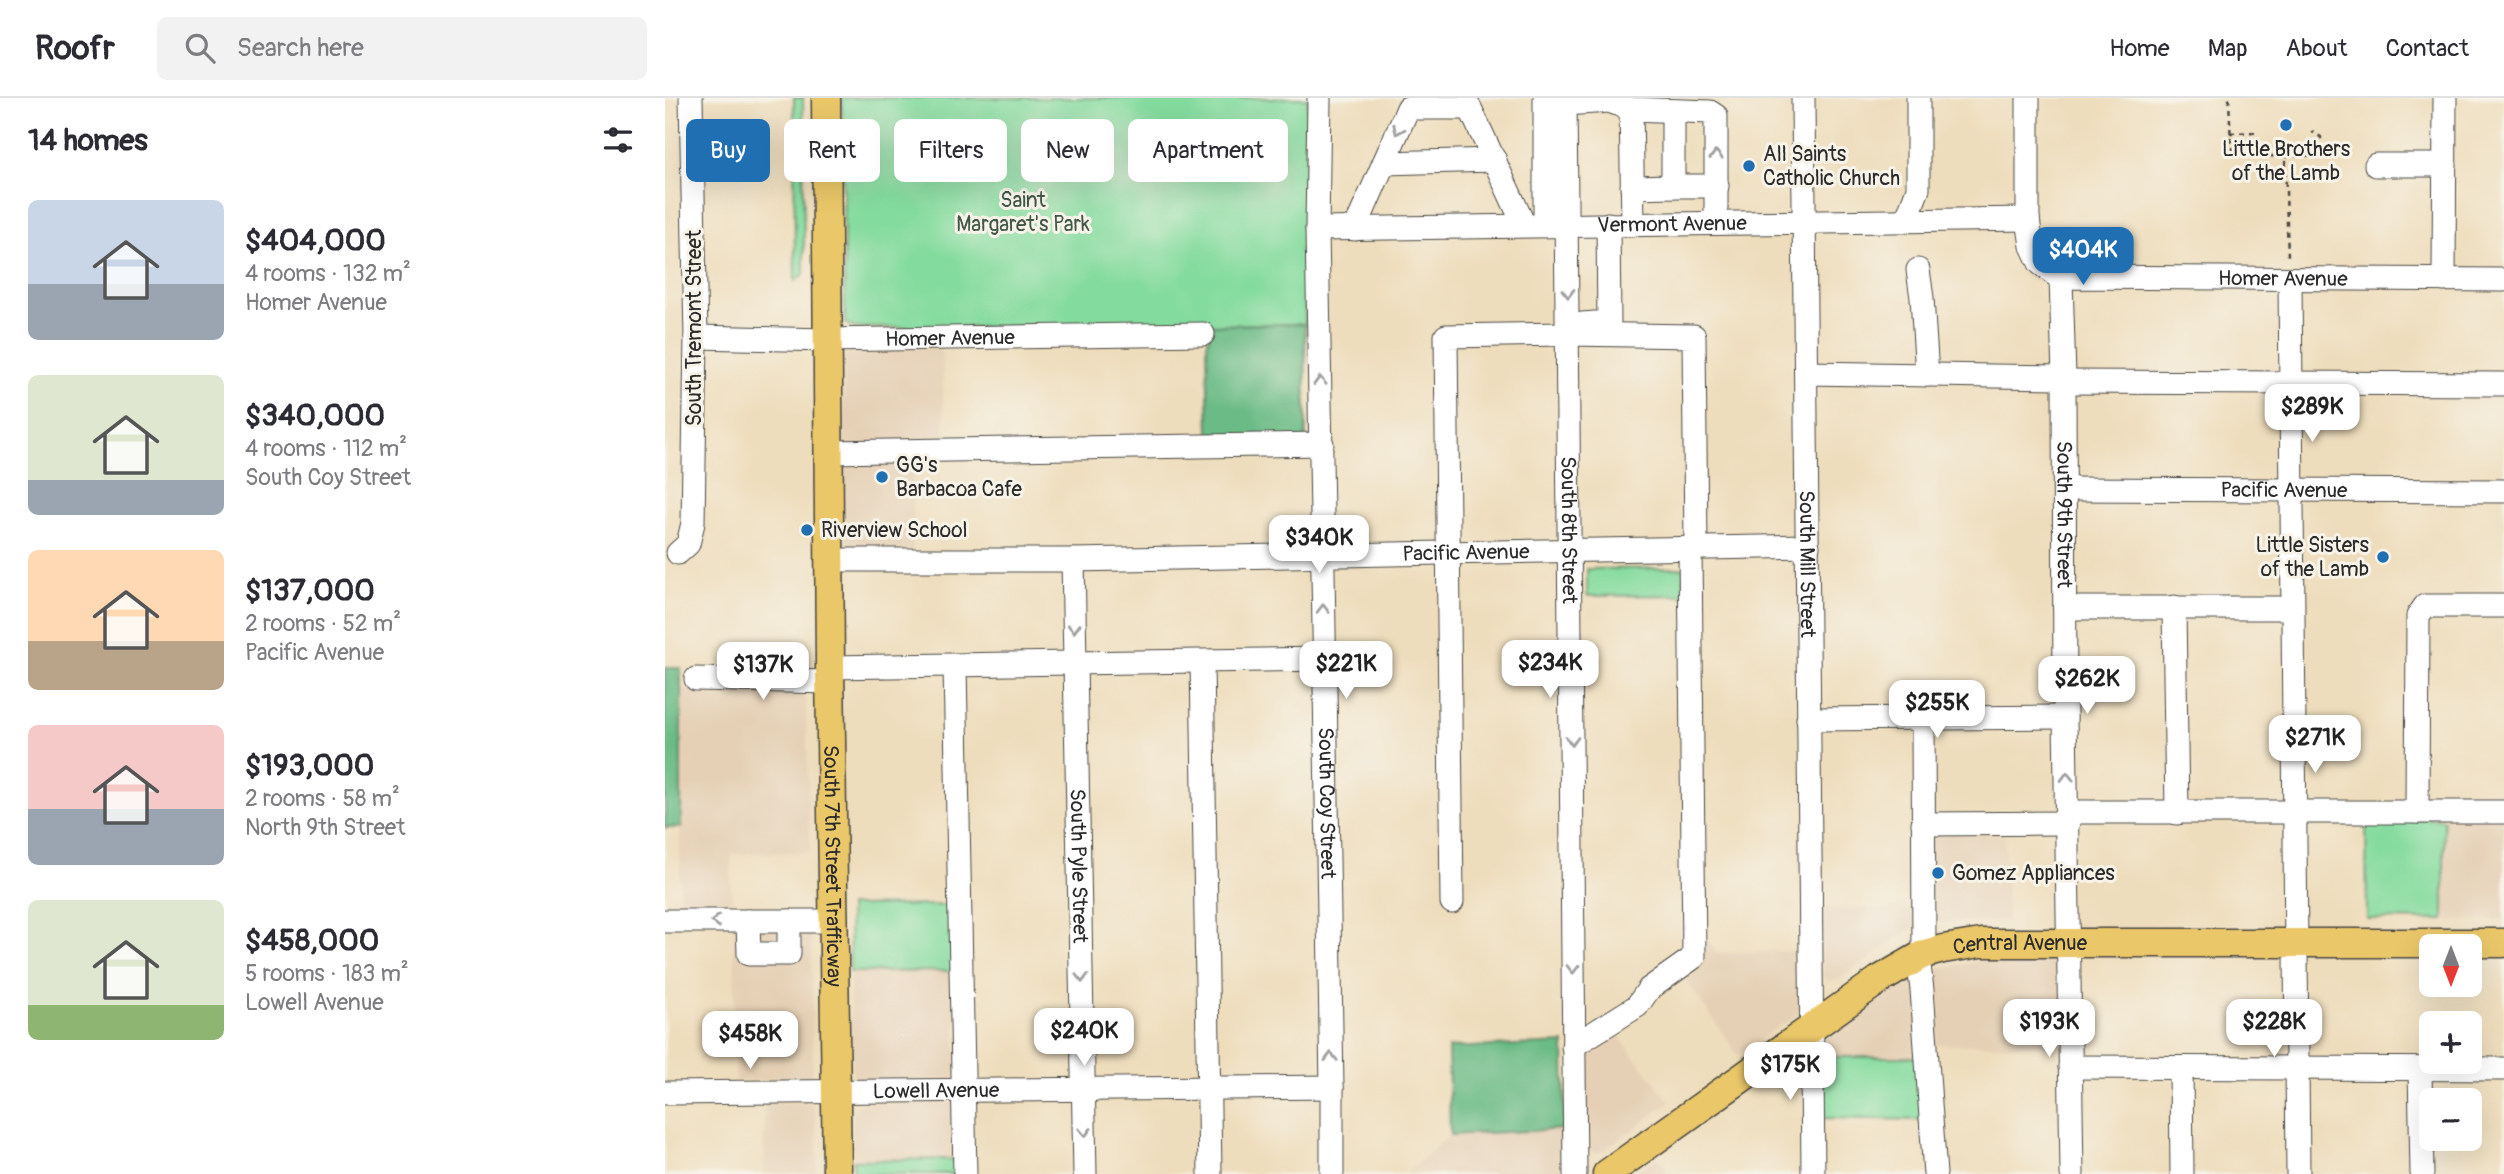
<!DOCTYPE html>
<html lang="en">
<head>
<meta charset="utf-8">
<style>
  body { margin:0; font-family:Pangolin,sans-serif; background:#f2f2f3; color:#2b2b33; height:100vh; display:flex; flex-direction:column; font-size:26px; white-space:nowrap }
  * { box-sizing:border-box; margin:0 }
  p { font-size:23px; color:#7c7c81 }
  .icon { flex:none; width:38px; height:38px; fill:none; stroke:currentColor; stroke-width:2; stroke-linecap:round; stroke-linejoin:round }
  .map { position:relative; flex:1; overflow:hidden }
  .sheet { display:flex; flex-direction:column; background:#fff; width:665px }
  .sheet>* { flex:none }
  .top-card { position:absolute; left:21px; top:21px; width:665px; height:63px; display:flex; gap:14px }
  .needle { width:46px; rotate:180deg }
  .buttons { position:absolute; left:1754px; top:836px; display:grid; gap:14px }
  .buttons a { display:grid; place-items:center; width:63px; height:63px; border-radius:10px; background:#fff; box-shadow:0 7px 28px #0002; font-size:35px }
  .price { position:absolute; translate:-50% -60px; padding:0 16px; border-radius:14px; background:#fff; color:#222; font-size:23px; line-height:46px; filter:drop-shadow(0 2px 4px #0008) }
  .price::after { content:''; position:absolute; left:50%; top:42px; width:21px; height:16px; margin-left:-10px; background:inherit; clip-path:polygon(0 0,100% 0,50% 100%) }
  .price.on { background:#1f6fb2; color:#fff }
  ul { padding:0; list-style:none }
  li { display:flex; align-items:center; gap:21px; height:175px; padding:0 28px }
  li span { display:grid; place-items:center; flex:none; width:196px; height:140px; border-radius:10px; color:#555 }
  li>.icon { margin-inline-start:auto }
  span .icon { width:84px; height:84px; fill:#fffc; stroke-width:1 }
  li b { font-size:30px }
  h2 { display:flex; justify-content:space-between; align-items:center; height:84px; padding:0 28px; font-size:30px }
  .pill { padding:0 24px; border-radius:10px; background:#fff; box-shadow:0 7px 28px #0002; font-size:24px; line-height:63px }
  .pill.on { background:#1f6fb2; color:#fff }
  header { display:flex; align-items:center; gap:42px; box-sizing:border-box; height:98px; padding:0 35px; background:#fff; border-bottom:2px solid #e1e1e2 }
  header strong { font-size:33px }
  nav { display:flex; gap:38px; margin-inline-start:auto; font-size:24px }
  .search { width:490px; height:63px; background:#f2f2f3; display:flex; align-items:center; gap:18px; box-sizing:border-box; padding:0 24px; border-radius:10px; color:#7c7c81; font-size:26px }
  main { display:flex; flex:1; min-height:0 }
  .map>svg:first-child { display:block }
</style>
</head>
<body>
<header>
<strong>Roofr</strong>
<div class="search"><svg class="icon" aria-label="search" viewBox="0 0 24 24"><circle cx="10" cy="10" r="6"/><path d="M15 15l6 6"/></svg>Search here</div>
<nav><a>Home</a><a>Map</a><a>About</a><a>Contact</a></nav>
</header>
<main>
<section class="sheet">
<h2>14 homes<svg class="icon" aria-label="filters" viewBox="0 0 24 24"><path d="M4 7h16M4 17h16"/><circle cx="9" cy="7" r="2"/><circle cx="15" cy="17" r="2"/></svg></h2>
<ul>
<li><span style="background:linear-gradient(#c9d6e8 60%,#9aa5b1 0)"><svg class="icon" aria-label="home" viewBox="0 0 24 24"><path d="M3 11l9-7 9 7M6 9v11h12V9"/></svg></span><div><b>$404,000</b><p>4 rooms · 132 m²</p><p>Homer Avenue</p></div></li>
<li><span style="background:linear-gradient(#dfe7d0 75%,#9aa5b1 0)"><svg class="icon" aria-label="home" viewBox="0 0 24 24"><path d="M3 11l9-7 9 7M6 9v11h12V9"/></svg></span><div><b>$340,000</b><p>4 rooms · 112 m²</p><p>South Coy Street</p></div></li>
<li><span style="background:linear-gradient(#ffd9b3 65%,#b9a48a 0)"><svg class="icon" aria-label="home" viewBox="0 0 24 24"><path d="M3 11l9-7 9 7M6 9v11h12V9"/></svg></span><div><b>$137,000</b><p>2 rooms · 52 m²</p><p>Pacific Avenue</p></div></li>
<li><span style="background:linear-gradient(#f6c9c9 60%,#9aa5b1 0)"><svg class="icon" aria-label="home" viewBox="0 0 24 24"><path d="M3 11l9-7 9 7M6 9v11h12V9"/></svg></span><div><b>$193,000</b><p>2 rooms · 58 m²</p><p>North 9th Street</p></div></li>
<li><span style="background:linear-gradient(#dfe7d0 75%,#8fb573 0)"><svg class="icon" aria-label="home" viewBox="0 0 24 24"><path d="M3 11l9-7 9 7M6 9v11h12V9"/></svg></span><div><b>$458,000</b><p>5 rooms · 183 m²</p><p>Lowell Avenue</p></div></li>
</ul>
</section>
<div class="map">
<svg width="1839" height="1076" viewBox="0 0 1839 1076">
  <rect width="100%" height="100%" fill="#f7f3e8"/>
  <filter id="ink" filterUnits="userSpaceOnUse"><feTurbulence type="fractalNoise" baseFrequency=".0143" numOctaves="2"/><feDisplacementMap in="SourceGraphic" scale="14" xChannelSelector="R" yChannelSelector="G"/><feConvolveMatrix kernelMatrix="1 2 1 2 8 2 1 2 1" color-interpolation-filters="sRGB"/></filter>
  <filter id="wash" filterUnits="userSpaceOnUse"><feTurbulence type="fractalNoise" baseFrequency=".00686" numOctaves="4" result="noise"/><feDisplacementMap in="SourceGraphic" scale="28" xChannelSelector="R" yChannelSelector="G"/><feGaussianBlur stdDeviation="1.57" result="paint"/><feColorMatrix in="noise" values="0 0 0 0 0 0 0 0 0 0 0 0 0 0 0 0 0 1.4 0 .05"/><feComposite in="paint" operator="in"/></filter>
  <g filter="url(#wash)">
    <rect width="100%" height="100%" fill="#eeddbc"/>
    <path fill="#e5d0b5" d="M277,249L280,358L248,359V452H186L180,448L179,439V257L185,252Z
      M130,589L139,594L141,606L145,754L66,756L67,814L15,815V591Z
      M1339,719L1342,823L1266,824L1243,833L1174,882L1163,883L1157,878L1158,810H1253V721Z
      M1839,720V821L1779,822V721Z
      M69,829L146,833L148,972L143,982L70,983Z
      M1041,839L1052,855L1137,853V905L1134,916L1072,956L1007,862Z
      M1384,861L1392,866L1395,876L1396,947H1255L1256,959H1153L1155,947L1161,939L1236,886L1268,871L1320,862Z
      M290,873L292,981L193,982L188,978L185,874Z
      M948,930L1005,1004L940,1052L929,1055L922,1050L921,947Z
      M141,1004L146,1006L151,1014L152,1076H99V1005Z
      M292,1004L293,1061L188,1062V1015L192,1009L201,1005Z
      M900,1031L898,1076H741L785,1037Z
      M992,1059L1003,1076H968Z"/>
    <path fill="#84db9e" stroke="#588364" stroke-width="2" d="M129,0H138L139,176L130,183Z
      M177,0H643L640,226L189,230L180,225Z
      M1019,470V497L922,498V471Z
      M1701,720L1779,721V822L1702,821Z
      M289,807L290,873L185,874L184,808Z
      M1153,959H1256L1259,1022L1155,1020Z
      M293,1061V1076H189L188,1062Z"/>
    <path fill="#6bbb85" stroke="#4b7358" stroke-width="2" d="M640,226L641,340H544L542,246L547,227Z
      M0,570H16V729L0,730Z
      M899,945L900,1031L785,1037L783,950Z"/>
  </g>
  <g filter="url(#ink)">
    <g fill="none" stroke-linecap="round" stroke-linejoin="round">
      <defs>
        <g id="minor">
          <path id="s1" d="M654,0L652,131L667,989V1076"/>
          <path id="s2" d="M900,0L910,1076"/>
          <path id="s3" d="M1138,0L1148,1076"/>
          <path id="s4" d="M1363,0V121L1367,148L1375,165L1396,181L1399,279L1400,619L1407,1076"/>
          <path d="M900,6L944,3L966,11L968,126"/>
          <path d="M966,11L1045,14L1051,18V125"/>
          <path d="M1008,13V88H1052"/>
          <path d="M719,65L830,62"/>
          <path d="M1711,67H1780"/>
          <path d="M967,89L1008,88"/>
          <path d="M1241,123L1253,91V0"/>
          <path d="M880,127V0"/>
          <path id="s5" d="M652,131L1363,121"/>
          <path d="M690,131L743,10H805L859,127"/>
          <path d="M1253,172L1257,200L1262,277"/>
          <path id="s6" d="M1396,181L1406,179L1839,182"/>
          <path d="M1625,182L1633,1076"/>
          <path d="M1779,182L1780,0"/>
          <path d="M917,226L944,224L943,126"/>
          <path id="s7" d="M31,239L161,242L538,236"/>
          <path d="M1141,275L1399,279"/>
          <path d="M1399,284L1839,286"/>
          <path d="M164,354L657,346"/>
          <path id="s8" d="M1400,391L1839,393"/>
          <path d="M13,455L23,446L28,425L31,239L26,0"/>
          <path id="s9" d="M164,462H408L1143,448"/>
          <path id="s10" d="M408,462L420,1076"/>
          <path d="M1509,509L1512,715"/>
          <path d="M1400,510H1627"/>
          <path d="M537,564L545,1076"/>
          <path d="M290,568L300,1076"/>
          <path d="M165,569L658,561"/>
          <path d="M31,581L165,584"/>
          <path d="M1258,620L1259,856"/>
          <path d="M1143,621L1400,619"/>
          <path d="M1402,714H1839"/>
          <path d="M1752,714L1753,518L1760,508H1839"/>
          <path d="M1258,726L1403,725"/>
          <path d="M787,804L781,238L903,236L1029,238L1031,450"/>
          <path d="M0,823H168"/>
          <path d="M83,823L84,856H124V823"/>
          <path d="M1253,859L1257,892L1270,1076"/>
          <path d="M908,948L972,908L984,891L1029,859L1025,450"/>
          <path d="M1405,969L1839,971"/>
          <path d="M1516,970L1517,1076"/>
          <path d="M1755,971L1757,1076"/>
          <path id="s11" d="M0,995L667,989"/>
        </g>
        <g id="major">
          <path id="s12" d="M161,0L165,569L172,1076"/>
          <path id="s13" d="M942,1076L1214,882L1259,856L1278,851L1316,845H1839"/>
        </g>
      </defs>
      <use href="#minor" stroke="#484641" stroke-width="25"/>
      <use href="#major" stroke="#484641" stroke-width="31"/>
      <path stroke="#484641" stroke-width="2.5" stroke-dasharray="5 5" stroke-linecap="butt" d="M1564,0L1566,48L1572,56L1620,59L1623,160
        M1565,35L1595,34
        M1620,59L1654,57L1656,39L1647,34"/>
      <use href="#minor" stroke="#fff" stroke-width="23"/>
      <use href="#major" stroke="#eac769" stroke-width="28"/>
    </g>
    <defs><path id="oneway-chevron" d="M-2-3.5L2.5 0L-2 3.5" fill="none" stroke-width="1.6" stroke-linecap="round" stroke-linejoin="round" transform="scale(1.75)"/></defs>
    <g stroke="#a0a0a0">
      <use href="#oneway-chevron" transform="translate(733 32) rotate(113)"/>
      <use href="#oneway-chevron" transform="translate(1051 57) rotate(-91)"/>
      <use href="#oneway-chevron" transform="translate(903 195) rotate(89)"/>
      <use href="#oneway-chevron" transform="translate(655 283) rotate(-91)"/>
      <use href="#oneway-chevron" transform="translate(658 511) rotate(-90)"/>
      <use href="#oneway-chevron" transform="translate(409 530) rotate(89)"/>
      <use href="#oneway-chevron" transform="translate(907 643) rotate(90)"/>
      <use href="#oneway-chevron" transform="translate(1402 679) rotate(-91)"/>
      <use href="#oneway-chevron" transform="translate(51 823) rotate(-180)"/>
      <use href="#oneway-chevron" transform="translate(908 871) rotate(90)"/>
      <use href="#oneway-chevron" transform="translate(417 880) rotate(89)"/>
      <use href="#oneway-chevron" transform="translate(666 959) rotate(-91)"/>
      <use href="#oneway-chevron" transform="translate(420 1034) rotate(89)"/>
    </g>
  </g>
  <g fill="#1f6fb2" stroke="#f7f3e8" stroke-width="2.5">
    <circle cx="1621" cy="27" r="7"/>
    <circle cx="1084" cy="68" r="7"/>
    <circle cx="217" cy="379" r="7"/>
    <circle cx="142" cy="432" r="7"/>
    <circle cx="1718" cy="459" r="7"/>
    <circle cx="1273" cy="775" r="7"/>
  </g>
  <g text-anchor="middle" dominant-baseline="central" stroke-width="6" stroke-linejoin="round" paint-order="stroke">
    <g font-size="21" fill="#2b2b2b" stroke="#f7f3e8" text-anchor="start">
      <text x="1621" y="51" text-anchor="middle">Little Brothers<tspan x="1621" dy="24">of the Lamb</tspan></text>
      <text x="1098" y="56">All Saints<tspan x="1098" dy="24">Catholic Church</tspan></text>
      <text x="231" y="367">GG's<tspan x="231" dy="24">Barbacoa Cafe</tspan></text>
      <text x="156" y="432">Riverview School</text>
      <text x="1704" y="447" text-anchor="end">Little Sisters<tspan x="1704" dy="24">of the Lamb</tspan></text>
      <text x="1287" y="775">Gomez Appliances</text>
    </g>
    <g font-size="21" fill="#415748" stroke="#f7f3e8">
      <text x="358" y="102">Saint<tspan x="358" dy="24">Margaret's Park</tspan></text>
    </g>
    <g font-size="21" fill="#2b2b2b" stroke="#f7f3e8">
      <text stroke="none"><textPath href="#s5" startOffset="355">Vermont Avenue</textPath></text>
      <text stroke="none"><textPath href="#s6" startOffset="222">Homer Avenue</textPath></text>
      <text transform="translate(29 230) rotate(-90)">South Tremont Street</text>
      <text stroke="none"><textPath href="#s7" startOffset="254">Homer Avenue</textPath></text>
      <text stroke="none"><textPath href="#s8" startOffset="219">Pacific Avenue</textPath></text>
      <text stroke="none"><textPath href="#s4" startOffset="429">South 9th Street</textPath></text>
      <text stroke="none"><textPath href="#s2" startOffset="432">South 8th Street</textPath></text>
      <text stroke="none"><textPath href="#s9" startOffset="637">Pacific Avenue</textPath></text>
      <text stroke="none"><textPath href="#s3" startOffset="466">South Mill Street</textPath></text>
      <text stroke="none"><textPath href="#s1" startOffset="705">South Coy Street</textPath></text>
      <text stroke="none"><textPath href="#s12" startOffset="768">South 7th Street Trafficway</textPath></text>
      <text stroke="none"><textPath href="#s10" startOffset="306">South Pyle Street</textPath></text>
      <text stroke="none"><textPath href="#s13" startOffset="483">Central Avenue</textPath></text>
      <text stroke="none"><textPath href="#s11" startOffset="271">Lowell Avenue</textPath></text>
    </g>
  </g>
</svg>
<div class="buttons">
<a><svg class="needle" viewBox="-14 -14 28 28"><path d="M0-13l5 13h-10z" fill="#e53935"/><path d="M0 13l5-13h-10z" fill="#7c7c81"/></svg></a>
<a>+</a>
<a>−</a>
</div>
<b class="price on" style="left:1418px;top:189px">$404K</b>
<b class="price" style="left:1647px;top:346px">$289K</b>
<b class="price" style="left:654px;top:477px">$340K</b>
<b class="price" style="left:885px;top:602px">$234K</b>
<b class="price" style="left:681px;top:603px">$221K</b>
<b class="price" style="left:98px;top:604px">$137K</b>
<b class="price" style="left:1422px;top:618px">$262K</b>
<b class="price" style="left:1272px;top:642px">$255K</b>
<b class="price" style="left:1650px;top:677px">$271K</b>
<b class="price" style="left:1384px;top:961px">$193K</b>
<b class="price" style="left:1609px;top:961px">$228K</b>
<b class="price" style="left:419px;top:970px">$240K</b>
<b class="price" style="left:85px;top:973px">$458K</b>
<b class="price" style="left:1125px;top:1004px">$175K</b>
<div class="top-card">
<a class="pill on">Buy</a>
<a class="pill">Rent</a>
<a class="pill">Filters</a>
<a class="pill">New</a>
<a class="pill">Apartment</a>
</div>
</div>
</main>
</body>
</html>
